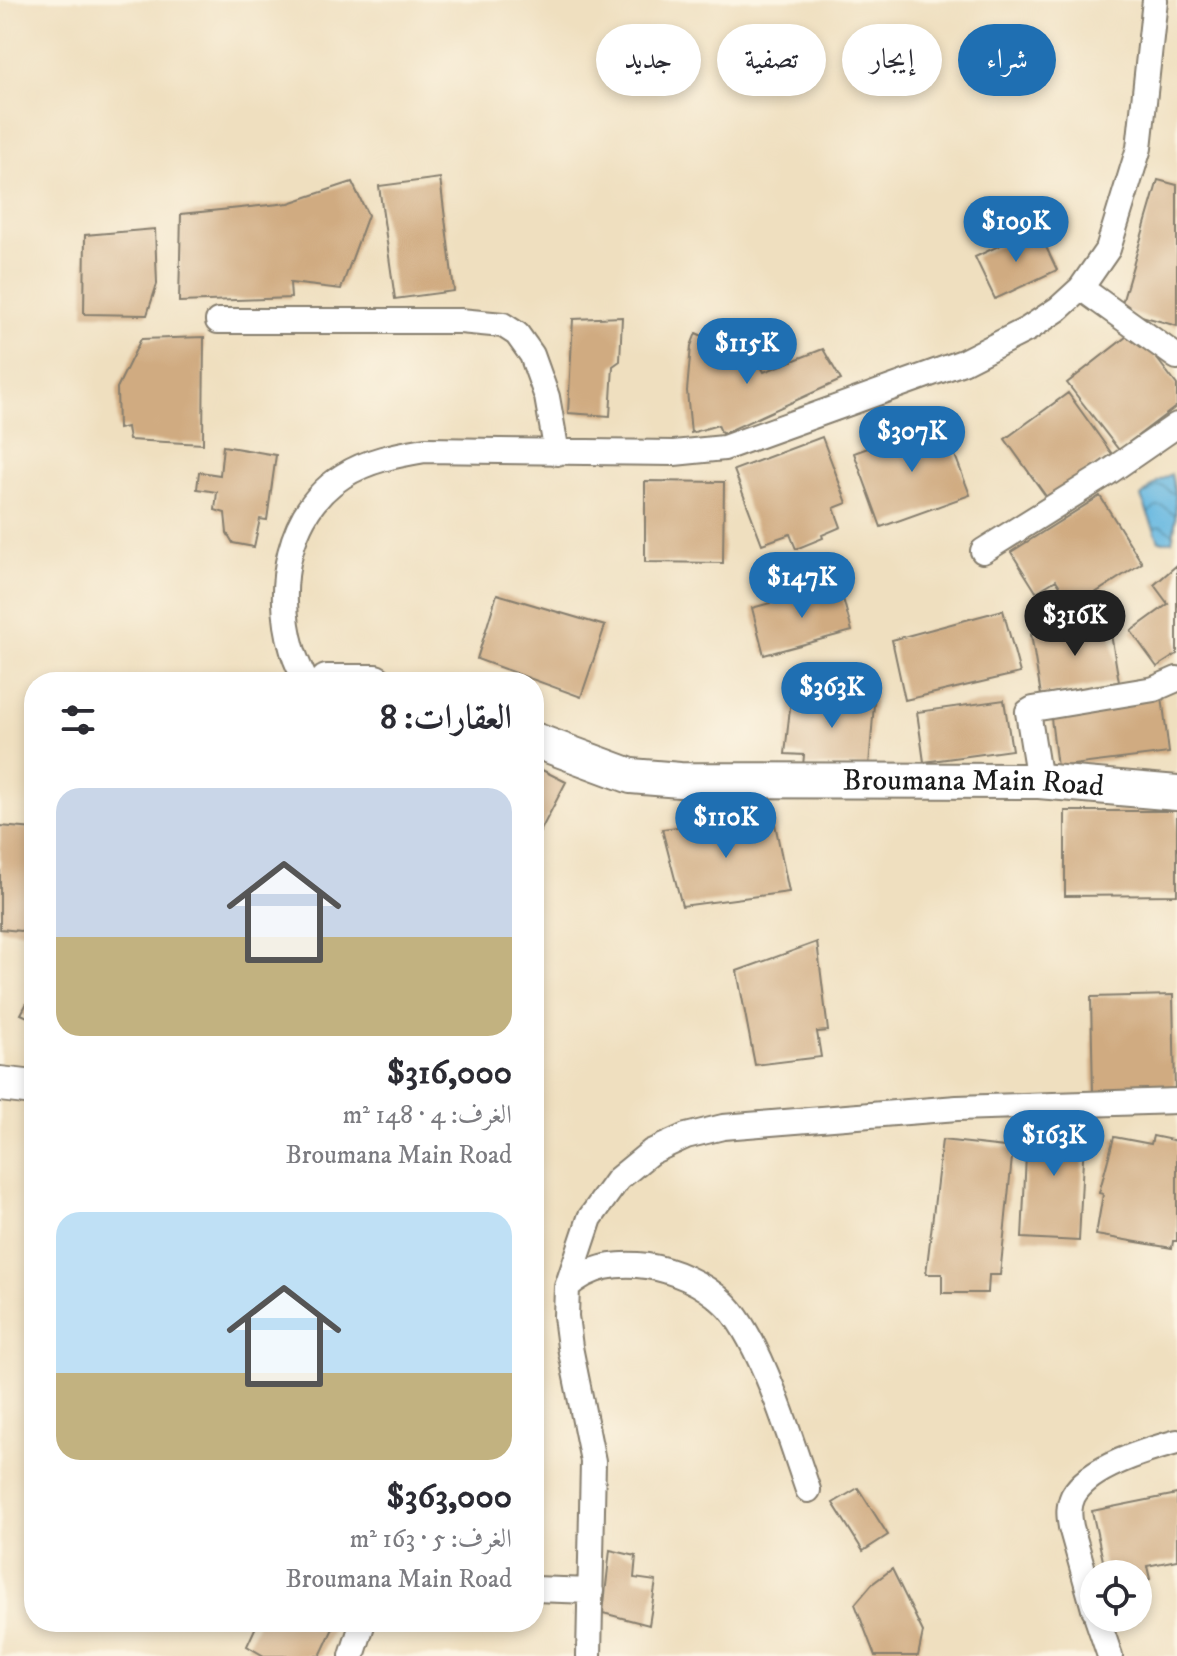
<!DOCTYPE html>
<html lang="ar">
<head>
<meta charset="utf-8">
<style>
  body { margin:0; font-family:"IM FELL DW Pica",Amiri,serif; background:#f2f2f3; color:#2b2b33; direction:rtl; height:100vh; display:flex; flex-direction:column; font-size:30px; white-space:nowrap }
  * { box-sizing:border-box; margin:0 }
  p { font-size:26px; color:#7c7c81 }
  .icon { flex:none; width:44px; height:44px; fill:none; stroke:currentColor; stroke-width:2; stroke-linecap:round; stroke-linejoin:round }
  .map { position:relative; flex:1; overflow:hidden; direction:ltr }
  .sheet { position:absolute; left:24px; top:672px; width:520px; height:960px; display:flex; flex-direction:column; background:#fff; border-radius:32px; box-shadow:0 4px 12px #0003; direction:rtl }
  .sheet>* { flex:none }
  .hud { position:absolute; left:568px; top:24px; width:488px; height:72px; direction:rtl; display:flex; gap:16px }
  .fabs { position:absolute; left:1080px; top:1560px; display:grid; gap:16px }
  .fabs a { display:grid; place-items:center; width:72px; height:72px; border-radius:50%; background:#fff; box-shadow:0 4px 12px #0003; font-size:40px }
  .price { position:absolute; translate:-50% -68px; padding:0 18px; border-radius:28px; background:#1f6fb2; color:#fff; font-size:26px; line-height:52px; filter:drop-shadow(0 2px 4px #0008) }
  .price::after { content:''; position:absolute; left:50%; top:48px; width:24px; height:18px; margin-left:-12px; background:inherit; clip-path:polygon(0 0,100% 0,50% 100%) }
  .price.selected { background:#222; color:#fff }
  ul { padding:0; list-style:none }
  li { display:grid; align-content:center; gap:16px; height:424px; padding:0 32px }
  li span { display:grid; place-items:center; height:248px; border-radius:24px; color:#555 }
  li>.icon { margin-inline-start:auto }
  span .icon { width:144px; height:144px; fill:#fffc; stroke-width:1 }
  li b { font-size:34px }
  h2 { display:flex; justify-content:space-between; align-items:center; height:96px; padding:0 32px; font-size:34px }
  .tag { padding:0 28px; border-radius:36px; background:#fff; box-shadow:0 4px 12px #0003; font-size:28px; line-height:72px }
  .tag.selected { background:#1f6fb2; color:#fff }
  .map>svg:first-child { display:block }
</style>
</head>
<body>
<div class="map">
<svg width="1177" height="1656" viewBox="0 0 1177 1656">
  <defs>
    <pattern id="water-waves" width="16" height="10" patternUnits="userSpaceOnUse" patternTransform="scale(2)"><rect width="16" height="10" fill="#66b8e1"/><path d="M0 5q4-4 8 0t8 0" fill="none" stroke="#5395b6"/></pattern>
  </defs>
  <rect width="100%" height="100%" fill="#fcf5e5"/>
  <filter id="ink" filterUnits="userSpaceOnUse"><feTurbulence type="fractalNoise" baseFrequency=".0125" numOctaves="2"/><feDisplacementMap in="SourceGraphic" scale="16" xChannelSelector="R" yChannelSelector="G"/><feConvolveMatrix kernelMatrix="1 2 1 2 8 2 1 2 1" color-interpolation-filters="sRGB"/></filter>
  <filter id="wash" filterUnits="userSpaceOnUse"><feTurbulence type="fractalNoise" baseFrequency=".006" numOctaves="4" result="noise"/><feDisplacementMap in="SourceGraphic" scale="32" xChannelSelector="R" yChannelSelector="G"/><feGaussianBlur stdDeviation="1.8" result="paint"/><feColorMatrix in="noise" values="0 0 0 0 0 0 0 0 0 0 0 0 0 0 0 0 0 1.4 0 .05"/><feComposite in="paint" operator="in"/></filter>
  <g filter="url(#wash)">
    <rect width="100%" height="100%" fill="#efdfbf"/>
    <path fill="url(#water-waves)" stroke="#416a7e" stroke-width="2" d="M1171,474C1177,494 1177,523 1172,541H1159L1141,497L1157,482Z"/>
    <g id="blocks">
      <path fill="#d0ab81" d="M440,178L454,291L395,299L379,186Z
        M1158,180L1177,185V326L1120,310Z
        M352,182L368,215L341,289L290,283L291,298L179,302L181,214L289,203Z
        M1037,228L1057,270L995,299L975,257Z
        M155,229L157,284L147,315L84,314L85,235Z
        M622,317L620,361L613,366L610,416L568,413L573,319Z
        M1135,330L1177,385V406L1119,450L1067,383Z
        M696,333L713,341L724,360L755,355L764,372L823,349L841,380L722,434L718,425L691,433L687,391L691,346Z
        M204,337L203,444L129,440L127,427L118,429L117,388L141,339Z
        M1068,393L1112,454L1048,499L1005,439Z
        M942,421L970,495L881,527L854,453Z
        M822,437L847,503L834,508L841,527L822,535L823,538L796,549L790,534L762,544L734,470Z
        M223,446L276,455L267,520L260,519L254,547L233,543L227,533L225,513L215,510L217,492L197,489L199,472L220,475Z
        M645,481L724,482L723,563L645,562Z
        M1100,496L1142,563L1073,607L1056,580L1036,592L1011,552Z
        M1177,565V654L1157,667L1131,631L1168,604L1154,585Z
        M839,584L852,631L764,655L752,608Z
        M497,594L605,626L581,697L477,659Z
        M1003,610L1020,673L905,700L892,640Z
        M1109,622L1119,682L1041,695L1031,634Z
        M875,692L869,766H803L804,755L785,754L791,699Z
        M1162,696L1169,753L1057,767L1050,710Z
        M1004,700L1012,750L924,762L917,712Z
        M534,766L566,782L540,832L534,829Z
        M1065,811H1177V895L1065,896Z
        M773,814L789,892L682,906L662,829Z
        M0,826L34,829V920L31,932L0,929Z
        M817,942L828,1031L817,1032L821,1057L755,1065L737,971Z
        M34,990V1020L21,1014Z
        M1173,995L1175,1091L1093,1093L1091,997Z
        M1028,1114L1085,1117L1079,1241L1022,1238Z
        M1153,1136L1177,1141V1241H1173L1172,1248L1096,1235L1103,1194L1099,1193L1114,1137L1151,1144Z
        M942,1140L1013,1148L1000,1275H989L988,1293H942V1274H926Z
        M858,1488L888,1535L863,1551L833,1503Z
        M1177,1494V1560L1147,1566L1150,1579L1138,1582V1574H1106L1092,1511Z
        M610,1550L636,1556L634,1578L656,1581L649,1625L603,1613Z
        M892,1569L923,1632L918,1656H875L855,1604L872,1584Z
        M258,1622H336L320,1656H264L247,1646Z"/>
    </g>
  </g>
  <g filter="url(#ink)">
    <use href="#blocks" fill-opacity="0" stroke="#867e6e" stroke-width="2"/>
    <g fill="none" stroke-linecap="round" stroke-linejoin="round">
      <defs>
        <path id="minor" d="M1081,288L1177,357
          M218,321H460L503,325L517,334L532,355L547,397L557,453
          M983,551L1106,474L1177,425
          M306,682C301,671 295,660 292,648C275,589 287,511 343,476C368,460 396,455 425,450L674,453L724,448L963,362L1028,329L1058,309L1081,288L1108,249L1139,148L1155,0
          M1039,781L1028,712L1033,709L1154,689L1177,679
          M567,1287C590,1266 617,1262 647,1266C673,1270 703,1283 723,1302C760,1335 791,1442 808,1490
          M534,1589L591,1591
          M1094,1609L1071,1527C1069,1516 1068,1507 1073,1496C1089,1467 1147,1450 1177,1442
          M1097,1618L1110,1656
          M352,1656L363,1622
          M589,1656L593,1461L570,1347L566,1316L567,1287L590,1218L618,1179L651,1152L686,1136L723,1127L957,1108L1177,1101"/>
        <g id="secondary">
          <path d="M327,682H375"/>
          <path id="s1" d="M534,740L631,776L680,780L1039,781L1177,793"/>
          <path d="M0,1084L34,1088"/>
        </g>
      </defs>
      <use href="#minor" stroke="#867e6e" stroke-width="28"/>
      <use href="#secondary" stroke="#867e6e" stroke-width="38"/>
      <use href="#minor" stroke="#fff" stroke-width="24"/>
      <use href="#secondary" stroke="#fff" stroke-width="34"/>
    </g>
  </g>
  <g text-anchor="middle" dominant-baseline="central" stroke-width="8" stroke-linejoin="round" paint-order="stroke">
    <g font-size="30" fill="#1c1c1c" stroke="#fcf5e5">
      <text stroke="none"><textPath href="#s1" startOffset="446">Broumana Main Road</textPath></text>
    </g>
  </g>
</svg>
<div class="fabs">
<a><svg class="icon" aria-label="locate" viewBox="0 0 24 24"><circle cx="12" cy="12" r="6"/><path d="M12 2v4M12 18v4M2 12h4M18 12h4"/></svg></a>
</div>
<b class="price" style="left:1016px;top:264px">$109K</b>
<b class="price" style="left:747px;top:386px">$115K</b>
<b class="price" style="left:912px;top:474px">$307K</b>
<b class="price" style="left:802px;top:620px">$147K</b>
<b class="price selected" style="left:1075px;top:658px">$316K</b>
<b class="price" style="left:832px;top:730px">$363K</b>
<b class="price" style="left:726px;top:860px">$110K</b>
<b class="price" style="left:1054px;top:1178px">$163K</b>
<div class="hud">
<a class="tag selected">شراء</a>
<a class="tag">إيجار</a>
<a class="tag">تصفية</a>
<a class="tag">جديد</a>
</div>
<section class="sheet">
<h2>العقارات: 8<svg class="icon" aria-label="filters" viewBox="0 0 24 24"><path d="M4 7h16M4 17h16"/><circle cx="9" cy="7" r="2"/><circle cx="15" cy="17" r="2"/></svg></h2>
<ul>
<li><span style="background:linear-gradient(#c9d6e8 60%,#c2b280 0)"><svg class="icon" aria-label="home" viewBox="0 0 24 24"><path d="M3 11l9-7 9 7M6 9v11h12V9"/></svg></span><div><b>$316,000</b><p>الغرف: 4 · 148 m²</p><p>Broumana Main Road</p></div></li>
<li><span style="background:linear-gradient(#bfe0f5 65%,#c2b280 0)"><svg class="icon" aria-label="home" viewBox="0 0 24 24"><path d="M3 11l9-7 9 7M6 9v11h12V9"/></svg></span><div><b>$363,000</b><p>الغرف: 5 · 163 m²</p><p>Broumana Main Road</p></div></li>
</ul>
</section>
</div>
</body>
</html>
